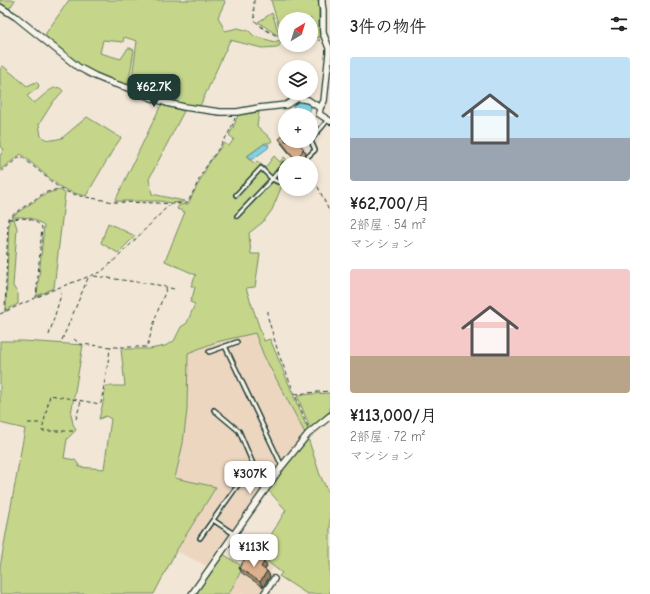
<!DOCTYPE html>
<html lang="ja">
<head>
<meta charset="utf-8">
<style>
  body { margin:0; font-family:"Comic Neue","Klee One",sans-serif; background:#f2f2f2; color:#222; height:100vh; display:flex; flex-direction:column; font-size:15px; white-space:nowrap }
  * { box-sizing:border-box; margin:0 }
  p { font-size:13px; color:#767676 }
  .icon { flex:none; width:22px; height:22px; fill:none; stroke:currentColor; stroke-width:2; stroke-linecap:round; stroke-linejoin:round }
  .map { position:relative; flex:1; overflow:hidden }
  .panel { display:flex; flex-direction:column; background:#fff; width:320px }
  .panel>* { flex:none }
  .needle { width:26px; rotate:38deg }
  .fabs { position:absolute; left:278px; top:12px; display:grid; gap:8px }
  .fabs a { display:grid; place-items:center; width:40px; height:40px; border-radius:50%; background:#fff; box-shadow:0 2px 6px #0003; font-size:20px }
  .price { position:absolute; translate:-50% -34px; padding:0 9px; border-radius:8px; background:#fff; color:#222; font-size:13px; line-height:26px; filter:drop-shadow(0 1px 2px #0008) }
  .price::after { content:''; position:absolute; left:50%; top:24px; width:12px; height:9px; margin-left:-6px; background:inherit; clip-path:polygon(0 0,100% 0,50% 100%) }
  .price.selected { background:#1f3d34; color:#fff }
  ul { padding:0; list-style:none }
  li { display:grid; align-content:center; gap:8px; height:212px; padding:0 20px }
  li span { display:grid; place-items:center; height:124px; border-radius:4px; color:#555 }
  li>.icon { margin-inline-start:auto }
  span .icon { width:72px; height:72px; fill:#fffc; stroke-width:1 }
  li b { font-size:17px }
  h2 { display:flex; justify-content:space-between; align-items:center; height:48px; padding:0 20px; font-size:17px }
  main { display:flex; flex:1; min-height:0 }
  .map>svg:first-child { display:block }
</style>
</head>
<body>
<main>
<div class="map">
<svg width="330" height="594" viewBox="0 0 330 594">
  <rect width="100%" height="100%" fill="#f2e6d6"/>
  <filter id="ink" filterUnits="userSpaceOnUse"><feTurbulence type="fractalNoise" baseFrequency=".025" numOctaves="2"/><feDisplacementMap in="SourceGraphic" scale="8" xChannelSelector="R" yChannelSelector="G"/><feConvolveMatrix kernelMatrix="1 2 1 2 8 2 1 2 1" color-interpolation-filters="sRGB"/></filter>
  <g filter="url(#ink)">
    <path fill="#ecd6c0" d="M255,333L264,356L305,433L280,462L231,533L207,566L176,551L216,488L175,478L183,443L187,410L188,353L216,342Z
      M252,550L274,567L270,572L273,575L261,594H229Z"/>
    <path fill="#c5d68b" stroke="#728a60" d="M0,0H15L9,9L0,4Z
      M69,0H224L225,2L218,17L225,31L238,28L249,31L254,36L275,42L282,39V41L278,47L262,48L230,40L200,106L184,105L165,100L131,86L137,41L124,37L123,42L103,40L100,53L121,59L128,48H130L134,50L128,86L113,82L79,65L44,36Z
      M271,0H318C320,12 317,25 320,37L311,39V19H285V38L282,37Z
      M272,13L280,37L258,22Z
      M3,66L27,86L36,82L39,85L38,88L27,96L34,103C42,98 56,80 63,91L53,102L39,124L41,136L45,139L53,140L62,138L87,117L121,138L114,148L86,196C76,194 67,191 59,186L21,154L0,170V156L4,149L0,146V69Z
      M161,105L184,111L149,179L152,194L184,201L183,202L171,203L160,201H115Z
      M259,112L257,126L269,137L272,141L269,143H265L247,156L248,159L252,161L255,164L257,161L265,168L274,156L280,162L284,157L290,163H285V178L282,181L283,183L272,210L263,222L249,233L251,254H260L255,287L246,288L264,341L270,339L308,430L305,433L264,356L255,333L216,342L188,353L187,410L183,443L175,478L216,487L176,551L154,594H0V567L25,429L0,423V341H23L83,345L71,414L73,424L76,430L67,439L64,458L75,460L79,465V467L104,469C106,452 109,436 111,419L106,416L99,419L103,403L106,386H125L121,349H150L165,346L174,341L181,327L187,323L195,304L190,302L193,295L195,287L191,286L196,275L165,261L185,212L177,209L179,205L188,204L209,163L224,143L229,146L234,139L229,135L233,128L238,115Z
      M59,190L65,193L54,288L37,296L44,226C32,216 26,217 11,217L45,194Z
      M9,219H14L17,228L13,286L18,294V304L6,310Z
      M108,223L135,236L118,253L101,243Z
      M330,393V411L310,428L297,395Z
      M308,438L320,475L330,496V594H307L279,576L282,573L259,555L286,510L268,490L284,467Z
      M223,554L243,567L229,594H195Z"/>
    <path fill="#83d0e1" stroke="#5b959c" d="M299,101L308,103L311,107C310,114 305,115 299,115L295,113L293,108C293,104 295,103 299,101Z
      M264,144L269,145L268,148L253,159H249L248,156L249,155Z"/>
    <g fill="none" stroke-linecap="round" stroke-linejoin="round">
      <defs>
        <path id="lane" d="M301,163L315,150L311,141C315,133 323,128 327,120
          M236,195L261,168L272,179L278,182
          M237,216L272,179L284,164L285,165
          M225,346L282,466
          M209,352L237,342
          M214,410L239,431L264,490
          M213,520L234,534
          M200,538L253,464"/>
        <path id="street" d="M0,7L16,17L78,67L95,76L112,83L131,89L152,98L167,103L184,107L220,112H237L259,108L286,105L298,98L308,100L320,108L319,114L330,121
          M320,108L324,101L329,53V48L323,33V10L322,4V0
          M192,594L282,466L308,434L330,416
          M264,594L274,579"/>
      </defs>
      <use href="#lane" stroke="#1f3d34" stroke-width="6"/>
      <use href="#street" stroke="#1f3d34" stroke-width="8"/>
      <path stroke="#1f3d34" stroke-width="1" stroke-dasharray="4 3" stroke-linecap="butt" d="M254,0C254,6 253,14 255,20C258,27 278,37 285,39
        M311,41L320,40
        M0,172L21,156L58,187L64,191L80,196L114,202L159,203L172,204L184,203H187L189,200C196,187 201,173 210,161C219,147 230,134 235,118
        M312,174L330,213
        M8,219C22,218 31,216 42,227L36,298
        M94,276L158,285L174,289
        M268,311V318L279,355L308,427
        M5,312L8,218L44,193L58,189
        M0,314L55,289L101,272L119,256L168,206L171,204
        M49,335L61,295L60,288
        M74,339L80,344L111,347H147L157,313L167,287
        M62,340L88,278
        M295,394L330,391
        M76,419L81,401
        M28,423H43
        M73,431H42L50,395L100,404L101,403L110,350L111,347"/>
      <use href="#lane" stroke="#f7f3e8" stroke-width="3"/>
      <use href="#street" stroke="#f7f3e8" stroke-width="5.5"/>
    </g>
    <path fill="#be977a" stroke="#1f3d34" d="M285,141H304L303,142L304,143L301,146L306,153L305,154L306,155L299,161L298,163H297L281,143Z
      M250,560L264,562L267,566L265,570L267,571L270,576L263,587L242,573L239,568Z"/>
    <path fill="#9b7b63" stroke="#1f3d34" d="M296,158L299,161L298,163H297L296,160Z
      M264,562L267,566L264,571L261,567Z
      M267,571L270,576L263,587L260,582Z"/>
    <path fill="#ddb08e" stroke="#1f3d34" d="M285,134V141H300L298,142L304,149L302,150L303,151L296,158V160L279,139Z
      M253,555L264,562L261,567L267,571L260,582L239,568L246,557L250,560Z"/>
  </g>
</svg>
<div class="fabs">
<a><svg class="needle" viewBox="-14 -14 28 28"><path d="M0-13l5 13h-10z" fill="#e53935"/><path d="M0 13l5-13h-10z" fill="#767676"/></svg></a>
<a><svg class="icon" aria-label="layers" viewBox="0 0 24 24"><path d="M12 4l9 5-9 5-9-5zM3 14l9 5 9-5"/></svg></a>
<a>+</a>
<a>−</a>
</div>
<b class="price selected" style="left:154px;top:108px">¥62.7K</b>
<b class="price" style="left:250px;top:495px">¥307K</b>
<b class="price" style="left:254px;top:568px">¥113K</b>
</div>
<section class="panel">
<h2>3件の物件<svg class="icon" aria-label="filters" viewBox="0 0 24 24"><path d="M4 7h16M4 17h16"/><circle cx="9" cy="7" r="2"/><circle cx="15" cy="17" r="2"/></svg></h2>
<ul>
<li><span style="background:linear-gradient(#bfe0f5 65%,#9aa5b1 0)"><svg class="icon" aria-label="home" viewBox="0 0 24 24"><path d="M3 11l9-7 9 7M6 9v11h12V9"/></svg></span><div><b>¥62,700/月</b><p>2部屋 · 54 m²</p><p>マンション</p></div></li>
<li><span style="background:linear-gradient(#f6c9c9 70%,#b9a48a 0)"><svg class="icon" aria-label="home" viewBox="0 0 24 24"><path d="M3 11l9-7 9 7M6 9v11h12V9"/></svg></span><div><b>¥113,000/月</b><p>2部屋 · 72 m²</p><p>マンション</p></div></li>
</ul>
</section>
</main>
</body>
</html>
